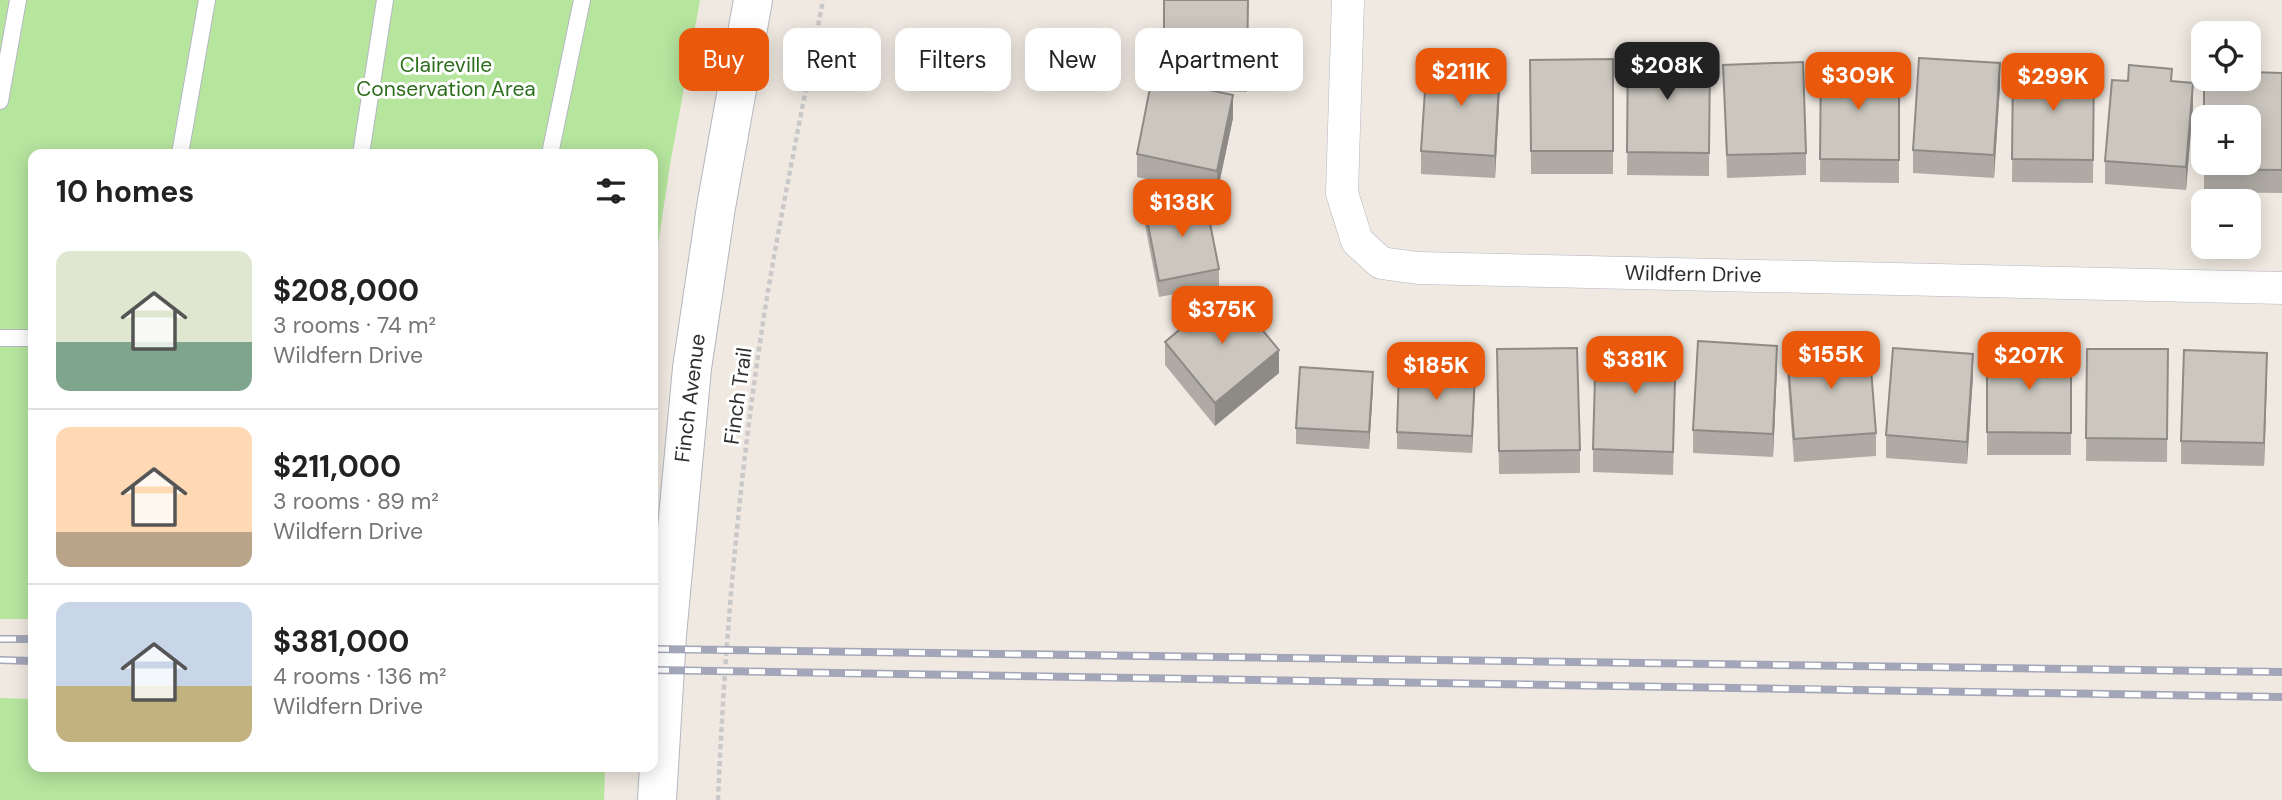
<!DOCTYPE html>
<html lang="en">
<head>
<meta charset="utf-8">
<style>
  body { margin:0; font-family:"DM Sans",sans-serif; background:#f2f2f2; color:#222; height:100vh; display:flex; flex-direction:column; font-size:26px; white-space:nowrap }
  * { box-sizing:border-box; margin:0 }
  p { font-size:23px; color:#767676 }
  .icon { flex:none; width:38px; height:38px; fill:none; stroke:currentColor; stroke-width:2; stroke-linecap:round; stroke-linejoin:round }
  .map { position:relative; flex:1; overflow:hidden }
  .drawer { position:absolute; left:28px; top:149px; width:630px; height:623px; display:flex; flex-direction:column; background:#fff; border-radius:14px; box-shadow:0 4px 18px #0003 }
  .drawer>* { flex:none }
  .hud { position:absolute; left:679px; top:28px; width:665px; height:63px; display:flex; gap:14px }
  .controls { position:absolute; left:2191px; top:21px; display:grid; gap:14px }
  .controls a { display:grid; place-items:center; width:70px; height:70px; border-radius:14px; background:#fff; box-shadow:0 4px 18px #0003; font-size:35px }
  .price { position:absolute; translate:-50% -60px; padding:0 16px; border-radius:14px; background:#ea580c; color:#fff; font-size:23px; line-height:46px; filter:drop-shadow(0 2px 4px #0008) }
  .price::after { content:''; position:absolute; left:50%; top:42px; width:21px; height:16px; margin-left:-10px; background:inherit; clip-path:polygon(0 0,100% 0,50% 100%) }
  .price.selected { background:#222; color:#fff }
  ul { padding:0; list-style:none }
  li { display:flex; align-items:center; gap:21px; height:175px; padding:0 28px }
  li+li { border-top:2px solid #e0e0e0 }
  li span { display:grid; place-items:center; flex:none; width:196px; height:140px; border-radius:14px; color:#555 }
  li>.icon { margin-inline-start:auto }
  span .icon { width:84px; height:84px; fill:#fffc; stroke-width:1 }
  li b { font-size:30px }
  h2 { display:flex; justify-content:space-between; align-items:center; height:84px; padding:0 28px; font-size:30px }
  .tag { padding:0 24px; border-radius:14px; background:#fff; box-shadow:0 4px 18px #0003; font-size:24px; line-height:63px }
  .tag.selected { background:#ea580c; color:#fff }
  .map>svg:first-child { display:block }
</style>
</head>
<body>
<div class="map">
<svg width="2282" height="800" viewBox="0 0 2282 800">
  <rect width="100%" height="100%" fill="#efe9e1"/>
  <path fill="#b6e59e" d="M0,0H700L670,165L653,278V154H33V619H0Z
    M0,698L33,699V766L605,767L604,800H0Z"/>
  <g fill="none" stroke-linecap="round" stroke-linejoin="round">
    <defs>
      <path id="lane" d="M0,101L18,0
        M180,154L207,0
        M361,154L385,0
        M550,154L582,0
        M0,338H33"/>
      <path id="street" d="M1348,0L1342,193L1357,241L1381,263L1418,268L2282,288"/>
      <path id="secondary" d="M657,800L667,635L692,368L716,207L753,0"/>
    </defs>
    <use href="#lane" stroke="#b4b7c1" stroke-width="18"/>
    <use href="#street" stroke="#b4b7c1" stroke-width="33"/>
    <use href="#secondary" stroke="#b4b7c1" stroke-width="40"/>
    <path stroke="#c9c9c9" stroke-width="4.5" stroke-dasharray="5 3.5" stroke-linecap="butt" d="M718,800C725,634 740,467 766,303C783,202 804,101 823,0"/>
    <use href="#lane" stroke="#fff" stroke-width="16"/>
    <use href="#street" stroke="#fff" stroke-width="32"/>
    <use href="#secondary" stroke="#fff" stroke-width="38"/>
    <defs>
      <path id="rail" d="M0,639H33
        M653,649L2282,672
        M0,660L33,661
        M653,670L2282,697"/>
    </defs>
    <use href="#rail" stroke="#a3a6b8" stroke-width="8"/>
    <use href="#rail" stroke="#fff" stroke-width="5" stroke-dasharray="16" stroke-linecap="butt"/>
  </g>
  <path fill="#afaba4" d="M1164,0H1248L1247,92L1213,91L1233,118L1217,194L1137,177V154L1164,81Z
    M1628,45L1666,59L1710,60L1709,176L1627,175Z
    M1613,59V174H1531L1530,60Z
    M1821,59L1865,72L1899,73V183L1820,182Z
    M1723,65L1806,153V175L1727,178Z
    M2013,66L2094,67L2093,183L2012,182Z
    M2282,73V193L2204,192V163Z
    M2128,81H2172L2193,106L2186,190L2105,184V161Z
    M2000,86L1994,178L1913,173V150Z
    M1500,87L1495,178L1421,174V151Z
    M1145,209L1219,269V286L1159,297L1145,225Z
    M1165,342L1279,373L1215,426L1165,365Z
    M1497,349L1580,450V473L1499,474Z
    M1787,349L1876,433V456L1794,462L1787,371Z
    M2087,349H2168L2167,462L2086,461Z
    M1987,350L2071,351V455H1987Z
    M1676,365L1673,475L1593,472V449Z
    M1777,368L1773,457L1693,453V430Z
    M1973,376L1967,464L1886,458V435Z
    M2267,376L2264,466L2181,464V441Z
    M1373,388L1369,449L1296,444V428Z
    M1475,389L1472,453L1397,449V432Z"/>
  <path fill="#8e8b86" d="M2000,63V86L1994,178V155Z
    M1500,64V87L1495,178V156Z
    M2193,83V106L2186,190V167Z
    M1233,95V118L1217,194V171Z
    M1777,346V368L1773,457V434Z
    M1279,350V373L1215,426V403Z
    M2267,353V376L2264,466V443Z
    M1973,354V376L1967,464V442Z
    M1373,372V388L1369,449V432Z
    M1475,373V389L1472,453V436Z"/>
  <path fill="#cbc7bf" stroke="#8e8b86" stroke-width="2" d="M1164,0H1248L1247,69L1164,68Z
    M1628,45H1666V59L1710,60L1709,153L1627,152Z
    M1919,58L2000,63L1994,155L1913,150Z
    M1613,59V151H1531L1530,60Z
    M1821,59H1865V72L1899,73V160L1820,159Z
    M1427,60L1500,64L1495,156L1421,151Z
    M1803,62L1806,153L1727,155L1723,65Z
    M2129,65L2172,69L2171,81L2193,83L2186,167L2105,161L2112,80L2128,81Z
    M2013,66L2094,67L2093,160L2012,159Z
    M2249,72L2282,73V170L2204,169V163H2249V117H2204V79H2249Z
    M1152,78L1233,95L1217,171L1137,154Z
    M1205,198L1219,269L1159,281L1145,209Z
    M1228,289L1279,350L1215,403L1165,342Z
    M1596,340L1676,342L1673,452L1593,449Z
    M1698,341L1777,346L1773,434L1693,430Z
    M1869,343L1876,433L1794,439L1787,349Z
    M1577,348L1580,450L1499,451L1497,349Z
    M1893,348L1973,354L1967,442L1886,435Z
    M2087,349H2168L2167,439L2086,438Z
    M1987,350L2071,351V433L1987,432Z
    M2184,350L2267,353L2264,443L2181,441Z
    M1300,367L1373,372L1369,432L1296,428Z
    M1399,369L1475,373L1472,436L1397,432Z"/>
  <g text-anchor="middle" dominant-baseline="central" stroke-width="6" stroke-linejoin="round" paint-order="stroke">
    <g font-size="21" fill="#2c6e1b" stroke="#fff">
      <text x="446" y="65">Claireville<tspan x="446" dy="24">Conservation Area</tspan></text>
    </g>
    <g font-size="21" fill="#2e2e2e" stroke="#fff">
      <text transform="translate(1693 274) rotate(1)">Wildfern Drive</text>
      <text transform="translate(738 396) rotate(-82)">Finch Trail</text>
      <text transform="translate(690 398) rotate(-83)">Finch Avenue</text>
    </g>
  </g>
</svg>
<div class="controls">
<a><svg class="icon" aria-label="locate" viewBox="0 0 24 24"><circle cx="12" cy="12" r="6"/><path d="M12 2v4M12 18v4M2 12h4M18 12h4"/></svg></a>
<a>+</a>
<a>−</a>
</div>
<b class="price selected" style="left:1667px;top:102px">$208K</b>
<b class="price" style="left:1461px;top:108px">$211K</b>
<b class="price" style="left:1858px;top:112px">$309K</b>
<b class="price" style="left:2053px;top:113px">$299K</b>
<b class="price" style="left:1182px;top:239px">$138K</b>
<b class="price" style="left:1222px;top:346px">$375K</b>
<b class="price" style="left:1831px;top:391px">$155K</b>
<b class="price" style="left:2029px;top:392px">$207K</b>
<b class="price" style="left:1635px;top:396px">$381K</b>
<b class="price" style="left:1436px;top:402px">$185K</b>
<div class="hud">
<a class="tag selected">Buy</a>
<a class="tag">Rent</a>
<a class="tag">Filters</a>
<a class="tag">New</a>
<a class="tag">Apartment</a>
</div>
<section class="drawer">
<h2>10 homes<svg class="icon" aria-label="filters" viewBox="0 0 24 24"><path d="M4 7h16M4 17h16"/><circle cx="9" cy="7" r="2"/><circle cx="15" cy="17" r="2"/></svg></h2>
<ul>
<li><span style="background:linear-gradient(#dfe7d0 65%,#7fa58c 0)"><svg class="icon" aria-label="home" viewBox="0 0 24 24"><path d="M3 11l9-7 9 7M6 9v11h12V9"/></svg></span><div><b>$208,000</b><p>3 rooms · 74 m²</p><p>Wildfern Drive</p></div></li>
<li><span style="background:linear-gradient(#ffd9b3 75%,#b9a48a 0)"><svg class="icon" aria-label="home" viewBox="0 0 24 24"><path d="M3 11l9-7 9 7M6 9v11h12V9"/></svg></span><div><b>$211,000</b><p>3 rooms · 89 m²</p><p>Wildfern Drive</p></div></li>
<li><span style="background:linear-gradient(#c9d6e8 60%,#c2b280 0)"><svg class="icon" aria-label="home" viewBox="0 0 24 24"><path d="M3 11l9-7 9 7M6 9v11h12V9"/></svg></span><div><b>$381,000</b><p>4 rooms · 136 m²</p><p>Wildfern Drive</p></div></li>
</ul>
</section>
</div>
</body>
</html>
